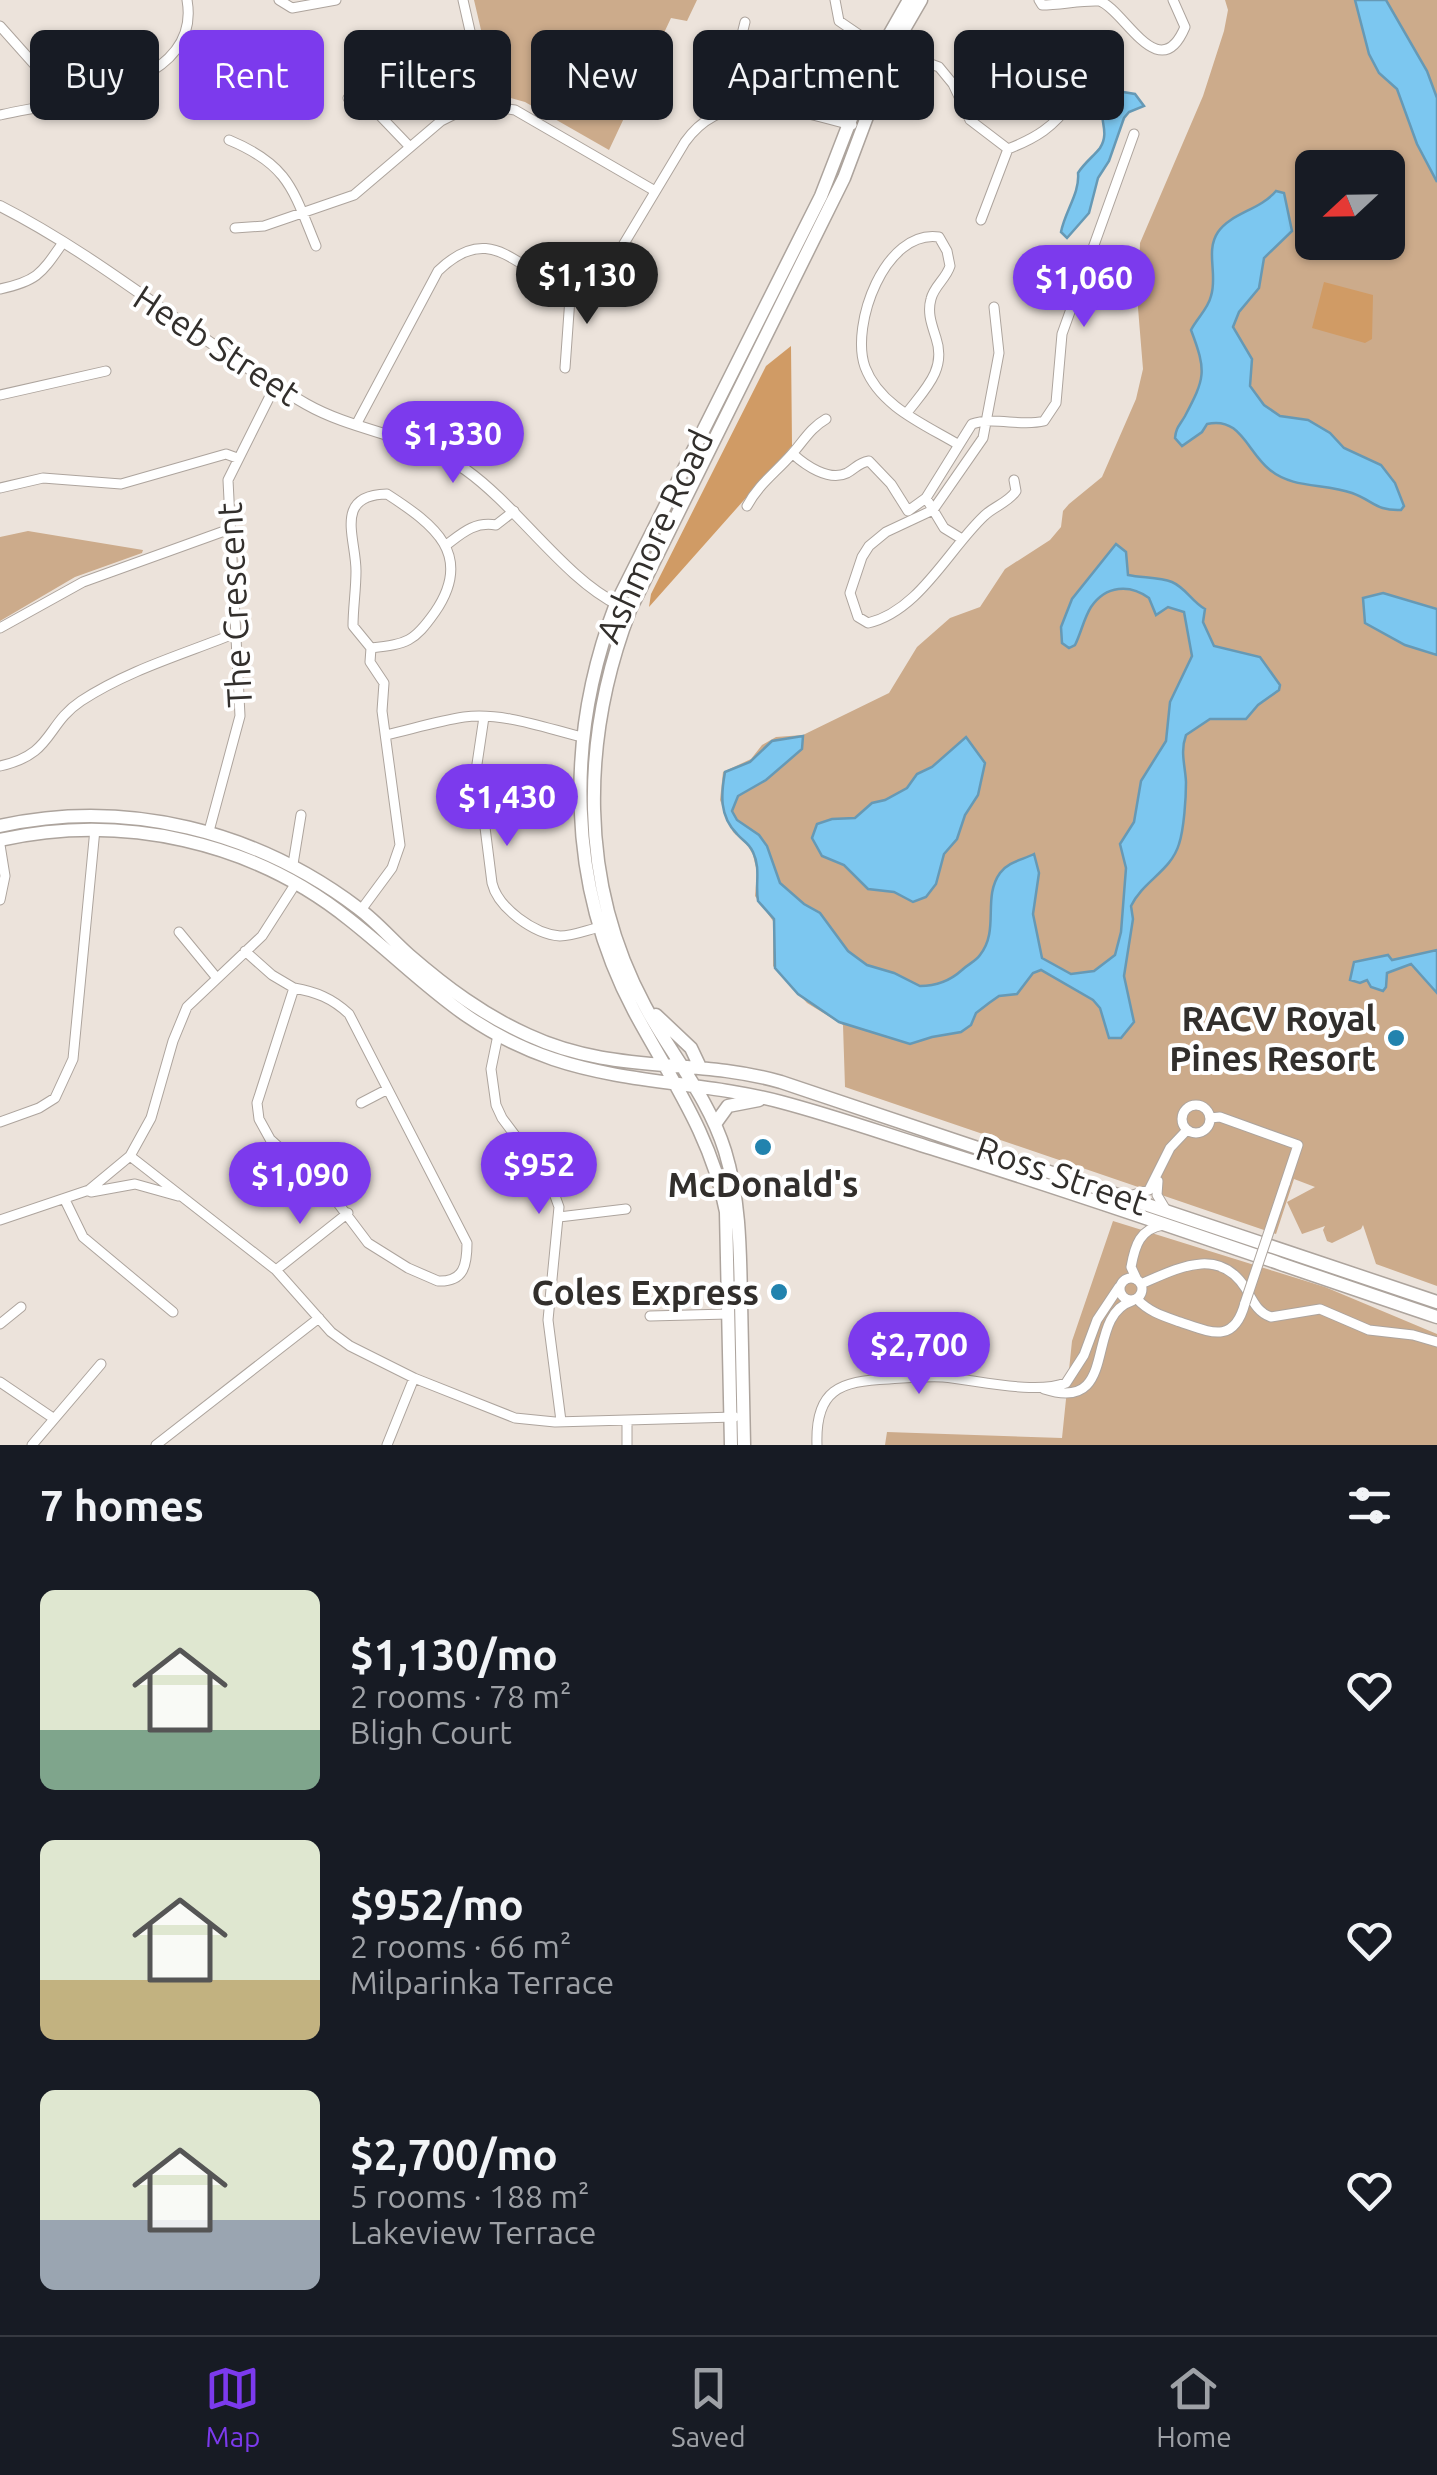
<!DOCTYPE html>
<html lang="en">
<head>
<meta charset="utf-8">
<style>
  body { margin:0; font-family:Ubuntu,sans-serif; background:#20242c; color:#f1f3f6; height:100vh; display:flex; flex-direction:column; font-size:38px; white-space:nowrap }
  * { box-sizing:border-box; margin:0 }
  p { font-size:32px; color:#9ea1a6 }
  .icon { flex:none; width:55px; height:55px; fill:none; stroke:currentColor; stroke-width:2; stroke-linecap:round; stroke-linejoin:round }
  .map { position:relative; height:1445px; overflow:hidden }
  .sheet { display:flex; flex-direction:column; background:#171b24; flex:1 }
  .sheet>* { flex:none }
  .guide { position:absolute; left:30px; top:30px; width:1378px; height:90px; display:flex; gap:20px }
  .needle { width:65px; rotate:248deg }
  .buttons { position:absolute; left:1295px; top:150px; display:grid; gap:20px }
  .buttons a { display:grid; place-items:center; width:110px; height:110px; border-radius:15px; background:#171b24; box-shadow:0 2px 8px #0004; font-size:50px }
  .price { position:absolute; translate:-50% -85px; padding:0 22px; border-radius:35px; background:#7c3aed; color:#fff; font-size:32px; line-height:65px; filter:drop-shadow(0 2px 5px #0008) }
  .price::after { content:''; position:absolute; left:50%; top:60px; width:30px; height:22px; margin-left:-15px; background:inherit; clip-path:polygon(0 0,100% 0,50% 100%) }
  .price.active { background:#222; color:#fff }
  ul { padding:0; list-style:none }
  li { display:flex; align-items:center; gap:30px; height:250px; padding:0 40px }
  li span { display:grid; place-items:center; flex:none; width:280px; height:200px; border-radius:15px; color:#555 }
  li>.icon { margin-inline-start:auto }
  span .icon { width:120px; height:120px; fill:#fffc; stroke-width:1 }
  li b { font-size:42px }
  h2 { display:flex; justify-content:space-between; align-items:center; height:120px; padding:0 40px; font-size:42px }
  .chip { padding:0 35px; border-radius:15px; background:#171b24; box-shadow:0 2px 8px #0004; font-size:35px; line-height:90px }
  .chip.active { background:#7c3aed; color:#fff }
  .tab-bar { display:flex; justify-content:space-around; align-items:center; height:140px; border-top:2px solid #363941; background:#171b24; font-size:28px; color:#9ea1a6 }
  .tab-bar a { display:grid; justify-items:center; gap:5px }
  .tab-bar .active { color:#7c3aed }
  .map>svg:first-child { display:block }
</style>
</head>
<body>
<div class="map">
<svg width="1437" height="1445" viewBox="0 0 1437 1445">
  <rect width="100%" height="100%" fill="#ece3db"/>
  <path fill="#ccab8b" fill-rule="evenodd" d="M474,0H697L687,21L671,18L609,150L525,102L496,94Z
    M1225,0H1437V1286L1376,1264L1363,1225L1361,1229L1332,1243L1327,1241L1323,1230L1325,1226L1302,1234L1287,1202L1315,1187L1294,1179L1276,1234L845,1087L843,1025L807,1003L773,966V921L755,896L757,872L753,855L748,846L733,832L720,800L723,772L751,759L762,745L776,737L803,735L889,693L917,647L950,618L980,607L1005,569L1050,540L1061,527L1063,511L1069,504L1102,477L1136,399L1143,369L1138,308L1140,243L1203,96L1224,31L1228,10ZM1312,168H1388V242H1312Z
    M28,531L143,550L142,553L75,577L0,621V537Z
    M1113,1221L1325,1287L1437,1334V1445H885L887,1432L1062,1438L1072,1341Z"/>
  <path fill="#d09b65" d="M1324,282L1373,295L1372,339L1365,343L1312,328Z
    M791,346L792,446L649,607L651,594L766,366Z"/>
  <path fill="#7cc7f0" stroke="#6699b5" stroke-width="2.5" d="M1355,0H1386L1427,71L1437,98V182L1417,144L1397,89L1379,73L1369,54Z
    M1123,92L1135,94L1144,106L1129,112L1124,118L1109,161L1098,178L1089,213L1067,238L1061,232C1065,211 1080,193 1078,173C1084,163 1094,156 1100,148C1115,125 1083,106 1123,92Z
    M1276,191L1284,193L1292,231L1264,258L1259,288L1239,312L1233,327L1252,359L1250,386L1264,405L1280,416L1308,420L1330,433L1344,448L1381,465L1395,483L1404,506L1401,510C1376,511 1374,501 1352,493C1325,483 1293,489 1270,470C1247,452 1241,416 1207,424L1202,432L1182,446L1175,438C1176,427 1180,425 1185,416C1205,378 1207,372 1191,330C1197,318 1208,309 1211,296C1218,275 1205,251 1218,232C1231,213 1260,210 1276,191Z
    M1116,544L1126,552L1128,575C1142,578 1159,577 1172,582C1186,588 1192,602 1205,609L1203,622L1214,646L1260,657L1280,685L1279,690L1258,705L1246,719H1210L1186,735C1180,752 1185,764 1186,782C1186,798 1184,829 1179,844C1171,871 1143,881 1131,906L1133,919L1124,976L1134,1022L1121,1038H1109L1100,1008L1093,1000L1041,970L1033,973L1017,994L999,996L989,1003L976,1013L971,1025L961,1032L932,1037L910,1044L839,1022L798,994L775,968L774,919L758,901C755,883 761,869 753,852C749,843 743,841 737,834C719,816 721,794 725,772L750,762L772,741L803,736L802,749L766,780L738,796L732,811L737,820L759,835L767,846L780,883L804,904L820,913L848,951L867,965L894,973L920,986C936,986 951,980 962,970C968,964 975,962 980,955C1000,930 982,898 1000,873C1008,862 1022,860 1034,854L1039,873L1033,914L1042,958L1071,974L1094,971L1115,955L1121,932L1126,868L1120,844L1134,822L1141,781L1166,741L1170,702L1192,656L1184,612L1168,607L1156,615L1149,598C1130,584 1106,585 1091,607C1084,618 1081,633 1075,645L1069,648L1062,643L1061,627L1072,599Z
    M1383,593L1437,609V655L1405,645L1365,623L1363,598Z
    M966,737L985,763L978,795L965,815L957,839L944,854L936,884L926,897L913,902L894,892L868,889L844,865L822,856L812,838L817,824L832,819L855,818L872,803L885,800L907,788L917,774L932,767Z
    M1437,950V993L1411,964L1387,973L1386,987L1383,991L1371,987L1367,980L1360,983L1350,980L1354,962L1388,955L1392,960Z"/>
  <g fill="none" stroke-linecap="round" stroke-linejoin="round">
    <defs>
      <path id="minor" d="M279,0L292,8L336,0
        M463,0L487,106
        M835,0L839,21L880,49
        M1039,0L1042,5C1060,5 1082,0 1099,1C1123,7 1159,89 1185,27L1173,0
        M0,26L66,100
        M892,50L939,67L953,84L970,120L1008,149
        M348,98L365,100L410,147
        M730,107L729,87L745,22
        M0,115C61,101 203,89 187,0
        M229,140C289,165 293,190 316,246
        M1008,149C1036,138 1054,127 1071,102L1069,86L1055,85
        M981,220L1008,149
        M235,228L264,226L354,195L441,121L463,110L487,106L515,110L655,191
        M0,289C37,281 41,274 62,244
        M994,307L999,353L983,438L933,510L886,532L869,546L862,557L850,593L858,617L868,623C919,611 948,550 984,516C994,506 1008,503 1016,491L1014,480
        M565,368L571,284
        M0,395L106,371
        M906,414C924,390 947,370 936,338C932,325 927,313 931,299C934,286 946,279 950,266L947,251L939,237C885,229 850,325 865,367C880,407 926,425 959,445
        M357,423L438,271C499,212 523,288 575,283C589,282 599,274 610,267L685,142C726,84 794,111 852,125
        M793,454C805,465 829,482 847,473C856,468 858,463 869,461L891,484L908,511L926,498L972,424C994,416 1020,427 1044,421L1056,403L1062,334L1134,134
        M0,488L43,478L121,484L226,454L237,458
        M926,498L944,528L962,539
        M747,506C758,485 775,473 791,455C803,442 810,428 826,419
        M445,546C461,534 474,521 496,525L514,511
        M0,628L83,582L230,529
        M484,717L477,764L492,883C498,908 534,934 560,936C573,936 587,930 600,927
        M386,735C412,729 438,721 464,717C503,712 545,728 582,737
        M0,766C54,754 45,725 81,701C128,670 184,654 236,633
        M209,831L240,716L228,480L275,386
        M0,845L5,876L0,900
        M293,864L301,815
        M361,910L392,868L400,845L382,711L384,683L370,662L371,648L353,626C353,608 356,590 356,571C356,538 333,495 387,494C435,525 474,555 435,612C414,642 407,644 371,648
        M179,932L216,977
        M245,951L272,975L294,988L257,1103L259,1119L270,1139L331,1194L368,1243L408,1268L438,1281C464,1282 467,1265 467,1243L349,1014C332,998 316,992 294,988
        M498,1035L491,1069L496,1105L502,1118L550,1182L559,1207L548,1320L561,1421
        M361,1103L386,1090
        M1182 1119a14 14 0 1 1 28 0a14 14 0 1 1-28 0Z
        M1210,1118L1220,1117L1298,1145L1285,1184
        M0,1122L39,1108L55,1098L73,1059L95,829
        M130,1156L276,1270L331,1332L350,1346L414,1378L515,1418L555,1422L735,1417
        M1158,1181L1157,1195L1166,1210
        M91,1192L135,1184L178,1196
        M1126,1197L1149,1190L1170,1148L1187,1130
        M65,1200L83,1237L173,1312
        M559,1217L626,1209
        M0,1220L89,1190L130,1156L151,1118L173,1041L187,1007L262,936L296,883
        M276,1270L348,1213
        M1120 1289a11 11 0 1 1 22 0a11 11 0 1 1-22 0Z
        M1137,1280L1131,1267C1135,1245 1140,1229 1163,1225
        M1141,1284C1176,1269 1219,1245 1246,1289C1253,1301 1257,1312 1271,1317L1320,1309L1369,1330L1413,1335L1437,1342
        M1137,1299C1149,1312 1163,1316 1180,1322C1210,1332 1234,1345 1245,1303
        M650,1316L728,1314
        M0,1324L21,1307
        M0,1382L53,1418
        M1044,1389C1121,1414 1083,1317 1132,1301
        M32,1445L101,1364
        M156,1445L319,1318
        M387,1445L414,1378
        M627,1445V1420
        M817,1445C815,1390 839,1381 889,1379C907,1378 925,1376 943,1377C977,1380 1035,1395 1066,1383L1084,1355L1097,1320L1119,1287"/>
      <path id="tertiary" d="M0,206C108,261 201,344 306,404C357,433 417,435 466,470C518,507 565,579 619,605"/>
      <path id="primary" d="M0,826C127,798 256,831 358,908C377,922 392,940 409,955C446,987 483,1015 528,1035C614,1075 693,1057 781,1082L1437,1302
        M0,840C122,813 252,841 350,920C422,977 462,1028 553,1059C627,1084 706,1082 781,1102C834,1116 885,1134 937,1150C1105,1202 1270,1261 1437,1317
        M656,1015L691,1048L700,1067
        M715,1124L728,1106L759,1100
        M731,1445L726,1212C712,1136 670,1078 634,1011C567,884 565,737 616,604L821,196L871,67L909,0
        M744,1445C743,1397 742,1349 741,1301C740,1250 740,1200 725,1151C708,1096 671,1055 645,1006C578,882 581,738 630,610L844,178L892,50L921,0"/>
    </defs>
    <use href="#minor" stroke="#ada49d" stroke-width="11"/>
    <use href="#tertiary" stroke="#ada49d" stroke-width="12"/>
    <use href="#primary" stroke="#ada49d" stroke-width="15"/>
    <use href="#minor" stroke="#fff" stroke-width="9"/>
    <use href="#tertiary" stroke="#fff" stroke-width="10"/>
    <use href="#primary" stroke="#fff" stroke-width="12"/>
    <defs>
      <path id="minor-bridge" d="M1245,1303L1285,1184"/>
    </defs>
    <use href="#minor-bridge" stroke="#ada49d" stroke-width="11" stroke-linecap="butt"/>
    <use href="#minor-bridge" stroke="#fff" stroke-width="9"/>
  </g>
  <g fill="#2283ae" stroke="#fff" stroke-width="4">
    <circle cx="1396" cy="1038" r="10"/>
    <circle cx="763" cy="1147" r="10"/>
    <circle cx="779" cy="1292" r="10"/>
  </g>
  <g text-anchor="middle" dominant-baseline="central" stroke-width="8" stroke-linejoin="round" paint-order="stroke">
    <g font-size="35" fill="#322f2c" stroke="#fff">
      <text transform="translate(217 345) rotate(33)">Heeb Street</text>
      <text transform="translate(654 536) rotate(-65)">Ashmore Road</text>
      <text transform="translate(234 605) rotate(-93)">The Crescent</text>
      <text transform="translate(1062 1175) rotate(19)">Ross Street</text>
    </g>
    <g font-size="35" font-weight="bold" fill="#322f2c" stroke="#fff" text-anchor="end">
      <text x="1376" y="1018">RACV Royal<tspan x="1376" dy="40">Pines Resort</tspan></text>
      <text x="763" y="1184" text-anchor="middle">McDonald's</text>
      <text x="759" y="1292">Coles Express</text>
    </g>
  </g>
</svg>
<div class="buttons">
<a><svg class="needle" viewBox="-14 -14 28 28"><path d="M0-13l5 13h-10z" fill="#e53935"/><path d="M0 13l5-13h-10z" fill="#9ea1a6"/></svg></a>
</div>
<b class="price active" style="left:587px;top:327px">$1,130</b>
<b class="price" style="left:1084px;top:330px">$1,060</b>
<b class="price" style="left:453px;top:486px">$1,330</b>
<b class="price" style="left:507px;top:849px">$1,430</b>
<b class="price" style="left:539px;top:1217px">$952</b>
<b class="price" style="left:300px;top:1227px">$1,090</b>
<b class="price" style="left:919px;top:1397px">$2,700</b>
<div class="guide">
<a class="chip">Buy</a>
<a class="chip active">Rent</a>
<a class="chip">Filters</a>
<a class="chip">New</a>
<a class="chip">Apartment</a>
<a class="chip">House</a>
</div>
</div>
<section class="sheet">
<h2>7 homes<svg class="icon" aria-label="filters" viewBox="0 0 24 24"><path d="M4 7h16M4 17h16"/><circle cx="9" cy="7" r="2"/><circle cx="15" cy="17" r="2"/></svg></h2>
<ul>
<li><span style="background:linear-gradient(#dfe7d0 70%,#7fa58c 0)"><svg class="icon" aria-label="home" viewBox="0 0 24 24"><path d="M3 11l9-7 9 7M6 9v11h12V9"/></svg></span><div><b>$1,130/mo</b><p>2 rooms · 78 m²</p><p>Bligh Court</p></div><svg class="icon" aria-label="heart" viewBox="0 0 24 24"><path d="M12 20l-8-8c-3-5 5-10 8-4 3-6 11-1 8 4z"/></svg></li>
<li><span style="background:linear-gradient(#dfe7d0 70%,#c2b280 0)"><svg class="icon" aria-label="home" viewBox="0 0 24 24"><path d="M3 11l9-7 9 7M6 9v11h12V9"/></svg></span><div><b>$952/mo</b><p>2 rooms · 66 m²</p><p>Milparinka Terrace</p></div><svg class="icon" aria-label="heart" viewBox="0 0 24 24"><path d="M12 20l-8-8c-3-5 5-10 8-4 3-6 11-1 8 4z"/></svg></li>
<li><span style="background:linear-gradient(#dfe7d0 65%,#9aa5b1 0)"><svg class="icon" aria-label="home" viewBox="0 0 24 24"><path d="M3 11l9-7 9 7M6 9v11h12V9"/></svg></span><div><b>$2,700/mo</b><p>5 rooms · 188 m²</p><p>Lakeview Terrace</p></div><svg class="icon" aria-label="heart" viewBox="0 0 24 24"><path d="M12 20l-8-8c-3-5 5-10 8-4 3-6 11-1 8 4z"/></svg></li>
</ul>
</section>
<nav class="tab-bar">
<a class="active"><svg class="icon" aria-label="map" viewBox="0 0 24 24"><path d="M3 6l6-2 6 2 6-2v14l-6 2-6-2-6 2zM9 4v14M15 6v14"/></svg>Map</a>
<a><svg class="icon" aria-label="saved" viewBox="0 0 24 24"><path d="M7 4h10v16l-5-4-5 4z"/></svg>Saved</a>
<a><svg class="icon" aria-label="home" viewBox="0 0 24 24"><path d="M3 11l9-7 9 7M6 9v11h12V9"/></svg>Home</a>
</nav>
</body>
</html>
